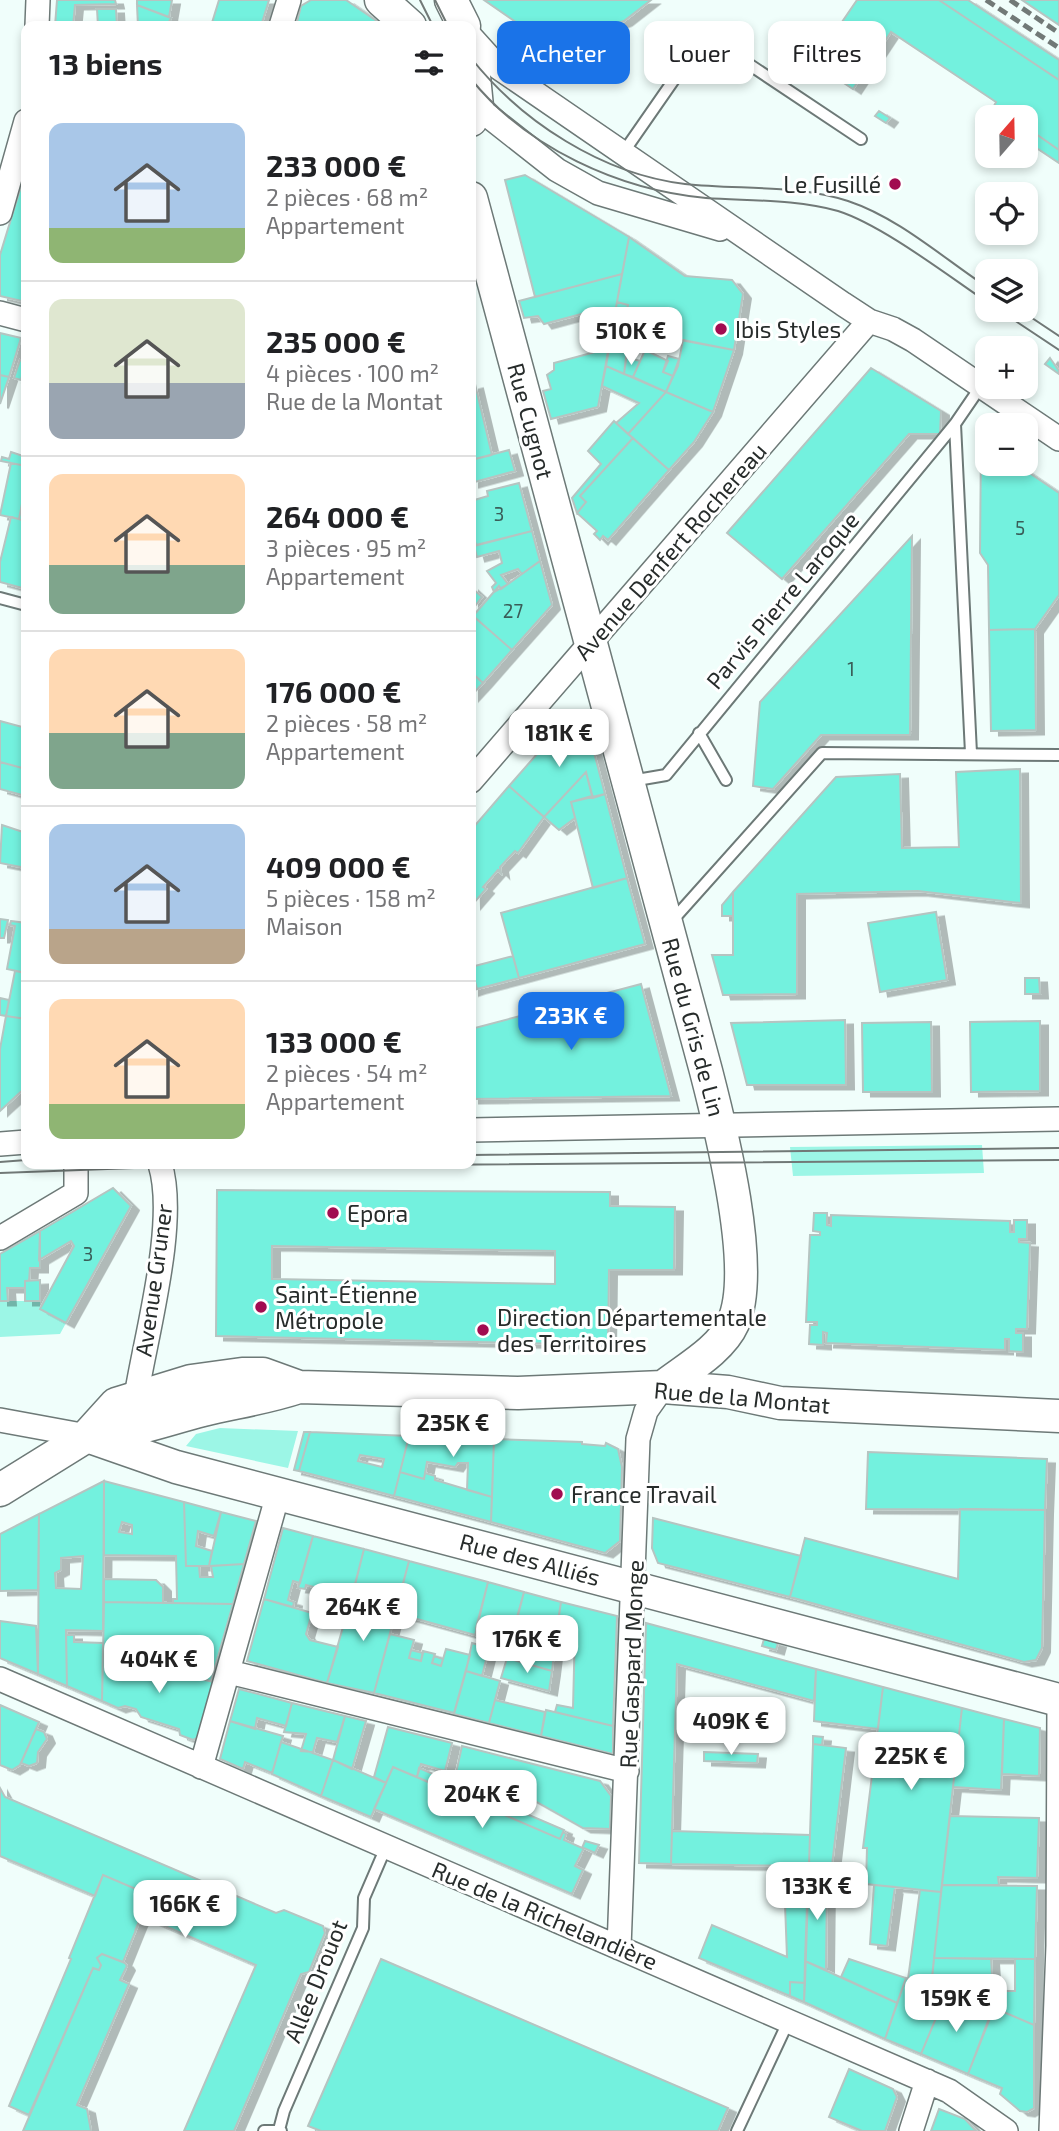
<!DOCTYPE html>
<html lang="fr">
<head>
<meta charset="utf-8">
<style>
  body { margin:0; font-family:"Exo 2",sans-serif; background:#f2f2f2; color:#202124; height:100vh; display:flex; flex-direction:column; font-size:26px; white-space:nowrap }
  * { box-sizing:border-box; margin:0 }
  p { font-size:23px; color:#757577 }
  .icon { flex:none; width:38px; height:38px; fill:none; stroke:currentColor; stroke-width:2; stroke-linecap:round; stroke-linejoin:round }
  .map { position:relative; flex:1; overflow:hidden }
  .sheet { position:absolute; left:21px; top:21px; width:455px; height:1148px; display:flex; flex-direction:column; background:#fff; border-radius:14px; box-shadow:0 4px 10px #0003 }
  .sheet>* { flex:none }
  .guide { position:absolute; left:497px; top:21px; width:457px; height:63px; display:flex; gap:14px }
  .needle { width:46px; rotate:20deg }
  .fabs { position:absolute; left:975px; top:105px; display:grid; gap:14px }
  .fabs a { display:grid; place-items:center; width:63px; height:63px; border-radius:14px; background:#fff; box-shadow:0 4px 10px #0003; font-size:35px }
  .price { position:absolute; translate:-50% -60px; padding:0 16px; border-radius:14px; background:#fff; color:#222; font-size:23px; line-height:46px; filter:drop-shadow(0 2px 4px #0008) }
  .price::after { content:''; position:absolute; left:50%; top:42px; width:21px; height:16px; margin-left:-10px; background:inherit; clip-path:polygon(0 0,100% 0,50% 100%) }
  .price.selected { background:#1a73e8; color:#fff }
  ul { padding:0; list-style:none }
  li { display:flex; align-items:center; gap:21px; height:175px; padding:0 28px }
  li+li { border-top:2px solid #e0e0e0 }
  li span { display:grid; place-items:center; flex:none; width:196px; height:140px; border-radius:14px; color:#555 }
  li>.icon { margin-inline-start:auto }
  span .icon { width:84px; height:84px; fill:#fffc; stroke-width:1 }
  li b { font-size:30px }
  h2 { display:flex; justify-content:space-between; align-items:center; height:84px; padding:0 28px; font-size:30px }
  .pill { padding:0 24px; border-radius:14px; background:#fff; box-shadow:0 4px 10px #0003; font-size:24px; line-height:63px }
  .pill.selected { background:#1a73e8; color:#fff }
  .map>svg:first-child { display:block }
</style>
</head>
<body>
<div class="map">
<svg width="1059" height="2131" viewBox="0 0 1059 2131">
  <defs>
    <filter id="shadow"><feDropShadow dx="8" dy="4.5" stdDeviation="0" flood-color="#0004"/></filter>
  </defs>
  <rect width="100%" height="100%" fill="#f0fefb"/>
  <path fill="#9cf6e6" d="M982,1145L984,1173L793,1176L790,1147Z
    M0,1301H40V1309L66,1323L60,1334L0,1337Z
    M220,1428L298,1431L288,1468L186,1446L196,1434Z"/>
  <path fill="#73f1de" stroke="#b6c4c1" stroke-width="2" fill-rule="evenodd" filter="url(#shadow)" d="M57,0H115L116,4L75,5L73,26H55Z
    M137,0H172L169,17L137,5Z
    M219,0H269L261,26H211Z
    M311,0H346L384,26H296L301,6Z
    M484,0H651L624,21L593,33L574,36L545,34L523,27Z
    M857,0H939L1059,80V150L1026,127V117H1010L994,106L996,102L891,32L853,89L814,63Z
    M939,0H968L1059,60V80Z
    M1022,0H1059V25Z
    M137,5L171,18L167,26H138Z
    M97,9H116L117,26H98Z
    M994,106L1010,117L986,116Z
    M879,111L890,118L886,123L875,116Z
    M1026,127L1059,150V163L1026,141Z
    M26,170L24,256L26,302L0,296V255Z
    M525,175L629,237L622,274L535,297L505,180Z
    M629,237L685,276L732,280L743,294L734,350L648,334L652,313L646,310L642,316L627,309L628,305L617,302Z
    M622,274L598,407L551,419L543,391L551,389L547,375L554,370V363L595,352L585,313L544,324L538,316L524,318L519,301Z
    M617,302L628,305L627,309L642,316L646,310L652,313L648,334L612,328Z
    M612,328L631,331L628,347L610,343Z
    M0,333L21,338L9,377L0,375Z
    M683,340L734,350L713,412L666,392L678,366Z
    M610,343L628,347L624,374L606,366Z
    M645,350L668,361L663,372L673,376L666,392L633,377Z
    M668,356L679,359L673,376L663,372Z
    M626,357L640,361L633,377L624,374Z
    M1050,358L1059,371V374L1045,364Z
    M20,360L26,361L21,380L14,378Z
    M606,366L666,392L628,434L616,423L639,403L602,386Z
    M24,368L26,369V381L21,380Z
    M871,368L941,411L940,434H909L782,579L727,533Z
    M0,375L9,377L0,404Z
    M475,384L492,455L471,460V385Z
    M666,392L713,412L694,442L669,470L628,434Z
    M614,421L633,438L580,496L586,502L577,513L572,498L601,464L588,451Z
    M633,438L669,470L608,540L603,536L600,540L594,534L597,531L577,513L586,502L580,496Z
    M981,440L987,444V464H1016L1059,493V595L1035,629L989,630L988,565L980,553Z
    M509,450L515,471L471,483V460Z
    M11,452L26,457V466L1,461L2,457L9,459Z
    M11,463L26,466V484L19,519L0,515Z
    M519,483L532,531L476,545L471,526V501L488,496L487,491Z
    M26,484V521L19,519Z
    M11,517L26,521V589L0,582V562Z
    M472,531L476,545L471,546V532Z
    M532,531L540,561L522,574L518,569L501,575L508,584L494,592L492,587L496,583L487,571L502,563L499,551L477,557L474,546Z
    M912,536L910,735H821L773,789L753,786L760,702Z
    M540,561L552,605L512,650L473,616L499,586L501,589Z
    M471,587L482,597L471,611Z
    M471,614L512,650L483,683L471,672Z
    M1035,629L1036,730L991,731L989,630Z
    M471,672L483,683L471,696Z
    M0,721L26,728V769L0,762Z
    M565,722L587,726L605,794L593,798L586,772L544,817L509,786Z
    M0,762L26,769L22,795L0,789Z
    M1020,769L1021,903L918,891L797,894V994L723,995L712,955H733V892L836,777L900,774L902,848L959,847L956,772Z
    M586,772L592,796L571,802L575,818L559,830L544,817Z
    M509,786L544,817L518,853L515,851L500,867L501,873L498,870L483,887L486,889L473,904L471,830Z
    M605,794L627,878L593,888L571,802Z
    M2,825L26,833V868L0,863Z
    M627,878L645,944L519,978L501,913Z
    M733,892V916H722V905Z
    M936,912L947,980L880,992L868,923Z
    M0,919L8,920L4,938H0Z
    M11,921L26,923V973L7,969L15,926L10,925Z
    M513,956L519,978L477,989L471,967Z
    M471,968L477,989L471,991Z
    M15,971L26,973V1019L6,1016Z
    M1025,978H1039L1040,994H1025Z
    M641,984L671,1096L471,1099V1029Z
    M0,998L9,1000L6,1016L0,1015Z
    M6,1016L26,1019V1087L0,1111V1049Z
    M845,1020L846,1085H747L731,1023Z
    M1040,1021V1091L971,1092L970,1022Z
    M931,1022L932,1092H863L862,1023Z
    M113,1188L131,1206L66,1323L40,1309L74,1246L71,1241L39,1260L40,1231Z
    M217,1190L610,1192V1206L675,1207L674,1270H609L608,1345L216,1336ZM272,1246L555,1251V1284L272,1279Z
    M814,1213H827V1225L831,1226V1215L1010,1221V1232H1014V1220H1027V1239H1019V1242L1030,1243L1027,1329H1016V1333H1023V1352L1009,1351V1339H1005V1350L826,1343L827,1333L823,1332V1345L809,1344L810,1325H817V1322H806L810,1235H820V1232L813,1231Z
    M40,1231V1268H30L29,1281H25V1288H7L8,1301H0V1254Z
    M40,1280V1301H25V1281Z
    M304,1432H310L299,1471L294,1470Z
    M310,1432L409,1436L394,1496L299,1471ZM360,1455L384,1459L382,1467L358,1461Z
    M409,1436L494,1439L492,1497L467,1490L468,1463H458L455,1467L427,1462L424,1479L400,1472Z
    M494,1439L582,1442V1444L605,1446L606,1443L618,1449L622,1467L620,1541L605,1553L491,1522Z
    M868,1452L1047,1459L1045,1510L866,1509Z
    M400,1472L424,1479L425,1473L435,1476V1480L492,1497L491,1522L394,1496Z
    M104,1481L184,1502L186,1566H199L200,1577H213L211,1566L244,1564L233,1604L173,1603V1599H177L176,1556L104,1555ZM122,1522L132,1525V1534L119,1532Z
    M104,1481L103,1631L66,1630L67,1686L38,1674L39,1514ZM83,1556L81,1589L56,1588L55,1573L61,1570V1558Z
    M184,1502L221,1512L214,1536L198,1531L196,1546L212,1551L209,1566H186Z
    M960,1509L1045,1510L1042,1648L1036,1660L1024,1662L790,1597L805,1538L958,1579Z
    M221,1512L256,1521L244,1564L209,1566Z
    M39,1514L38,1590L0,1591V1534Z
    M653,1518L801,1556L790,1597L658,1563L652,1548Z
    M283,1528L313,1536L300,1583L293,1581L288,1600L294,1602L293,1607L264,1599Z
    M313,1536L364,1549L352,1597L306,1585L305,1589L298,1588Z
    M364,1549L409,1561L398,1603L353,1592Z
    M409,1561L488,1582L475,1635L395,1613Z
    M104,1579L156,1580L163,1587V1603L104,1602Z
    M488,1582L524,1592L511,1639L476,1628Z
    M353,1592L398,1603L374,1693L327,1683Z
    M524,1592L561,1602L556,1636L542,1633L540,1642L555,1646L552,1671L507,1658Z
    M264,1599L312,1613L306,1634L310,1640L338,1647L327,1683L247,1661Z
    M104,1602L233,1604L211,1681L103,1656Z
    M561,1602L617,1616L613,1726L555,1712L557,1705L573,1708L575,1629L557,1627Z
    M0,1621L36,1626L38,1674L0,1658Z
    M646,1623L816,1669L814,1701L677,1664L671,1864L639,1863Z
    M390,1634L414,1640L409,1658L421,1661L423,1651L435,1654L432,1663L441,1666L446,1649L470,1655L454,1713L374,1693Z
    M66,1635H74V1642L103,1643L102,1701L67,1686Z
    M764,1639L778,1643L776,1650L762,1646Z
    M472,1643L489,1648L482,1676L466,1671Z
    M411,1650L423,1653L421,1661L409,1658Z
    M103,1656L218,1683L203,1735L193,1740L180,1735L179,1729L141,1717L136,1709L125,1706L118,1708L102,1701Z
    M434,1656L443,1659L441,1666L432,1663Z
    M507,1658L552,1671L549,1691L501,1678Z
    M816,1669L883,1687L878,1729L814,1721Z
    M466,1671L500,1681L489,1723L454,1714Z
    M883,1687L962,1708L941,1892L866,1884L867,1848H863Z
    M239,1689L292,1703L286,1726L257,1718L255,1729L230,1721Z
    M495,1700L545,1712L541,1736L489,1723Z
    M292,1703L345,1716L337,1742L317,1738L313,1752L301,1751L306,1734L284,1732Z
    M0,1705L39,1722L20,1765L12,1770L0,1765Z
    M962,1708L1004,1719L1001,1790L953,1787Z
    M546,1710L613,1726V1754L541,1736Z
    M345,1716L366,1721L352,1769L333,1760Z
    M1004,1719L1040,1728L1039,1776L1002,1774Z
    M230,1721L283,1736L272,1773L245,1762L243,1769L220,1759Z
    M388,1727L452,1743L445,1771L421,1764L417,1777L393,1767L386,1783L374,1777Z
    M36,1729L44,1732L47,1739L38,1752L37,1763L29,1766L21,1763Z
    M813,1736L823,1737L822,1745L813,1744Z
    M281,1742L333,1760L321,1796L272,1774Z
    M813,1744L846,1748L832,1865H809Z
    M462,1746L600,1781L611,1796L610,1829L583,1828L510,1787L456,1773Z
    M704,1752L758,1754L757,1763L704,1761Z
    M333,1760L386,1783L371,1817L321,1796Z
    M393,1767L560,1839L563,1832L566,1834L564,1840L582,1848L585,1841L599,1845L595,1853L584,1848L575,1866L583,1870L572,1894L374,1809Z
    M419,1768L564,1830L560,1839L417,1777Z
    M0,1788L5,1797L276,1913L284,1910L323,1926L325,1933L309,1972L301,1974L234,2131H184L256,1965L142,1916L135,1931L150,1895L103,1875L95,1896L0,1856Z
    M950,1816L1039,1818L1037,1878L998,1877L999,1885H942Z
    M672,1831L810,1835L805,1983L790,1982V1996L699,1958L712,1925L787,1957L785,1904H792L793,1866L671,1864Z
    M103,1875L150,1895L123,1962L102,1954L97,1958L101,1965L99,1970L93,1968L29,2115L9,2106L71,1959L69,1958Z
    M808,1877L827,1878L826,1970L805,1961Z
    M874,1885L895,1887L887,1946L870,1944Z
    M942,1885L1037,1886L1035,1959L934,1958Z
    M920,1890L941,1892L931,1988L908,1979Z
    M102,1954L125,1963L127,1966L120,1980L129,1984L77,2105L87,2109L91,2131H23L93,1968L99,1970L101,1965L97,1958Z
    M934,1958L991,1959L993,1991H1015V1959H1035L1034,2025L994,2008L991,2013L931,1988Z
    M381,1959L728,2108L718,2131H321L308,2126Z
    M849,1959L906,1978L897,2003L841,1977Z
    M805,1961L897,2003L885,2039L804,2002Z
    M906,1978L946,1994L921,2054L885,2039Z
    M790,1982L805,1983L804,2002L790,1996Z
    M946,1994L991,2013L968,2074L921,2054Z
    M994,2008L1034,2025V2108L1027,2112L1020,2111L1000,2094L1002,2088L968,2074Z
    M849,2069L893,2089L897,2097L885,2131H862L829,2117Z
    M939,2109L965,2119L976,2131H931Z"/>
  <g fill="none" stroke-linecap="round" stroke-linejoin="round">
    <defs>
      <path id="lane" d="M623,153L705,35L861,139
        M955,424L971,753
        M0,598L26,605
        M699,733L726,780
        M631,781L666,775L955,424L981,386
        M671,922L822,753L1059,755
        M279,2130L284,2111L363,1928L364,1898L386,1847
        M264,2131H281
        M737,2131L789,2020"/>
      <path id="street" d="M37,26L38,0
        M281,26L289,0
        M471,37L499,68L843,304L869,321L893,329L913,340L1059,439
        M477,107L557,170L598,193L720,229
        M0,213L26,121
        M0,313L26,320
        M471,781L869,321
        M471,1130L1059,1119
        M0,1144L26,1142
        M0,1238L76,1193V1164
        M136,1397C146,1334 178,1222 160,1164
        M0,1420L87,1436
        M229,1672L627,1771
        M0,1679L949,2091L1006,2131
        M201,1767L278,1494
        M619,1948L638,1439L646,1411L663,1387
        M911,2131L927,2081
        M1051,2131L1058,1946L1059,1702"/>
      <path id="secondary" d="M381,0L410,26
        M451,0L464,26
        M471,45L477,107L471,120
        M471,198L706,1071C721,1129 757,1270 733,1323C721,1350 686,1369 663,1387
        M96,1435C136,1431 164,1420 203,1410C236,1402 266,1398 299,1387
        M87,1436L176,1467L1059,1700
        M0,1490L87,1436L116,1404L191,1381L242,1374H263L299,1387L518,1393L663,1387L728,1392L780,1403L1059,1416"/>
    </defs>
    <use href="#lane" stroke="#6d7977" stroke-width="14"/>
    <use href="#street" stroke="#6d7977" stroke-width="26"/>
    <use href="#secondary" stroke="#6d7977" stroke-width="35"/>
    <use href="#lane" stroke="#fff" stroke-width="10"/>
    <use href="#street" stroke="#fff" stroke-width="23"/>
    <use href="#secondary" stroke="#fff" stroke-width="32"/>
    <path stroke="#717977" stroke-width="2" d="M420,0L433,26
      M435,0L448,26
      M471,58C522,122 602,174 685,184C739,190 796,184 848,201C899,218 943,258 987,287
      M471,79C527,148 619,190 706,198C749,201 796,199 838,211C882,225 947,275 987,302
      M999,310L1059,350
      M1020,310L1059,336
      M471,1155L1059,1148
      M0,1162L26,1160
      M0,1173L161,1167L1059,1160"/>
    <path stroke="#717977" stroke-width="5" stroke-dasharray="10 5" stroke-linecap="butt" d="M986,0L1059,48
      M1010,0L1059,33"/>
  </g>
  <g fill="#a10c50" stroke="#fff" stroke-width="2.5">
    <circle cx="895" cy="184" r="7"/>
    <circle cx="721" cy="329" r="7"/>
    <circle cx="333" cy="1213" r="7"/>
    <circle cx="261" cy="1307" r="7"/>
    <circle cx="483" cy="1330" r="7"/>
    <circle cx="557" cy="1494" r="7"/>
  </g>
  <g text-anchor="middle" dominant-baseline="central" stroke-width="6" stroke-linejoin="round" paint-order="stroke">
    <g font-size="19" fill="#3a5d58">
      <text x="499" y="513">3</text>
      <text x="1020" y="527">5</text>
      <text x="513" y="610">27</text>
      <text x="851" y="668">1</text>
      <text x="88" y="1253">3</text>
    </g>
    <g font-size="23" fill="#272c2b" stroke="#fff" text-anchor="start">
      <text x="881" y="184" text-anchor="end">Le Fusillé</text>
      <text x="735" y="329">Ibis Styles</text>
      <text x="347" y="1213">Epora</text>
      <text x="275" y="1294">Saint-Étienne<tspan x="275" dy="26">Métropole</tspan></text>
      <text x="497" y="1317">Direction Départementale<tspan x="497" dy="26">des Territoires</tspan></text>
      <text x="571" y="1494">France Travail</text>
    </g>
    <g font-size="23" fill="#272c2b" stroke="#fff">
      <text transform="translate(531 421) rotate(75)">Rue Cugnot</text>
      <text transform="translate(670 551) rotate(-49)">Avenue Denfert Rochereau</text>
      <text transform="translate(782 600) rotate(-50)">Parvis Pierre Laroque</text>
      <text transform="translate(694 1027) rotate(75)">Rue du Gris de Lin</text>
      <text transform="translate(153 1280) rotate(-82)">Avenue Gruner</text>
      <text transform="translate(742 1397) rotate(5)">Rue de la Montat</text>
      <text transform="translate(530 1559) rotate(15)">Rue des Alliés</text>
      <text transform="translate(631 1664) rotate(-88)">Rue Gaspard Monge</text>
      <text transform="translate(545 1915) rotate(23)">Rue de la Richelandière</text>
      <text transform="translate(315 1981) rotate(-68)">Allée Drouot</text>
    </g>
  </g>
</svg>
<div class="fabs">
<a><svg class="needle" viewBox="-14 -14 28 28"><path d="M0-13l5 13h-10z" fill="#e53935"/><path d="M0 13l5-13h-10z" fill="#757577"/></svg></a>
<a><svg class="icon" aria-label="locate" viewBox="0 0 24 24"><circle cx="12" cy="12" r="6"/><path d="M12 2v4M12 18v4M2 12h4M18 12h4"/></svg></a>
<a><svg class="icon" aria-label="layers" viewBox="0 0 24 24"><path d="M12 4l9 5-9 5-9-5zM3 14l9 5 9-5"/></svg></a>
<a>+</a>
<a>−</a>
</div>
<b class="price" style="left:631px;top:367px">510K €</b>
<b class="price" style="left:559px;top:769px">181K €</b>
<b class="price selected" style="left:571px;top:1052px">233K €</b>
<b class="price" style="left:453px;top:1459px">235K €</b>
<b class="price" style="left:363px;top:1643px">264K €</b>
<b class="price" style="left:527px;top:1675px">176K €</b>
<b class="price" style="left:159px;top:1695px">404K €</b>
<b class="price" style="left:731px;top:1757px">409K €</b>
<b class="price" style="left:911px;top:1792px">225K €</b>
<b class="price" style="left:482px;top:1830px">204K €</b>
<b class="price" style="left:817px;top:1922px">133K €</b>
<b class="price" style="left:185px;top:1940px">166K €</b>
<b class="price" style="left:956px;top:2034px">159K €</b>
<div class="guide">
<a class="pill selected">Acheter</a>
<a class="pill">Louer</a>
<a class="pill">Filtres</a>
</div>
<section class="sheet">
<h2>13 biens<svg class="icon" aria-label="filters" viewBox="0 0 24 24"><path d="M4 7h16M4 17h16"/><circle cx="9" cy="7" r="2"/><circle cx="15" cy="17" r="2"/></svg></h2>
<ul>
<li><span style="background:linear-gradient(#a9c7e8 75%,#8fb573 0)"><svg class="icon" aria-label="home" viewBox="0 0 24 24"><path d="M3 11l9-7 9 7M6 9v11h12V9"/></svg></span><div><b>233 000 €</b><p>2 pièces · 68 m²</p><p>Appartement</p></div></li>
<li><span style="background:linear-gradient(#dfe7d0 60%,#9aa5b1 0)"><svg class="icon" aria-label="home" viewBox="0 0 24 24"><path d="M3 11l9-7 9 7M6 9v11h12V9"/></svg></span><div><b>235 000 €</b><p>4 pièces · 100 m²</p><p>Rue de la Montat</p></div></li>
<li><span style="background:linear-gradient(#ffd9b3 65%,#7fa58c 0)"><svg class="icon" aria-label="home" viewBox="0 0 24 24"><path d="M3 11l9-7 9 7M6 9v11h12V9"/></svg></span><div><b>264 000 €</b><p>3 pièces · 95 m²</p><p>Appartement</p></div></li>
<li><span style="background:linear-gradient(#ffd9b3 60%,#7fa58c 0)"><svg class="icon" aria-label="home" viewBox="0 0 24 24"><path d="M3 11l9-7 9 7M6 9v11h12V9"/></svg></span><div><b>176 000 €</b><p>2 pièces · 58 m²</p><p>Appartement</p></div></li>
<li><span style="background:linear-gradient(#a9c7e8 75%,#b9a48a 0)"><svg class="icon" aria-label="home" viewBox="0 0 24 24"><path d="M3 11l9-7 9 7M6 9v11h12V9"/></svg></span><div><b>409 000 €</b><p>5 pièces · 158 m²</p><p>Maison</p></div></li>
<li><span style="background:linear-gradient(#ffd9b3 75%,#8fb573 0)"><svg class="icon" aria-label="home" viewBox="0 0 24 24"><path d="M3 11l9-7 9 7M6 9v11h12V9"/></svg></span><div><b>133 000 €</b><p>2 pièces · 54 m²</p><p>Appartement</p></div></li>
</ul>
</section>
</div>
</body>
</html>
